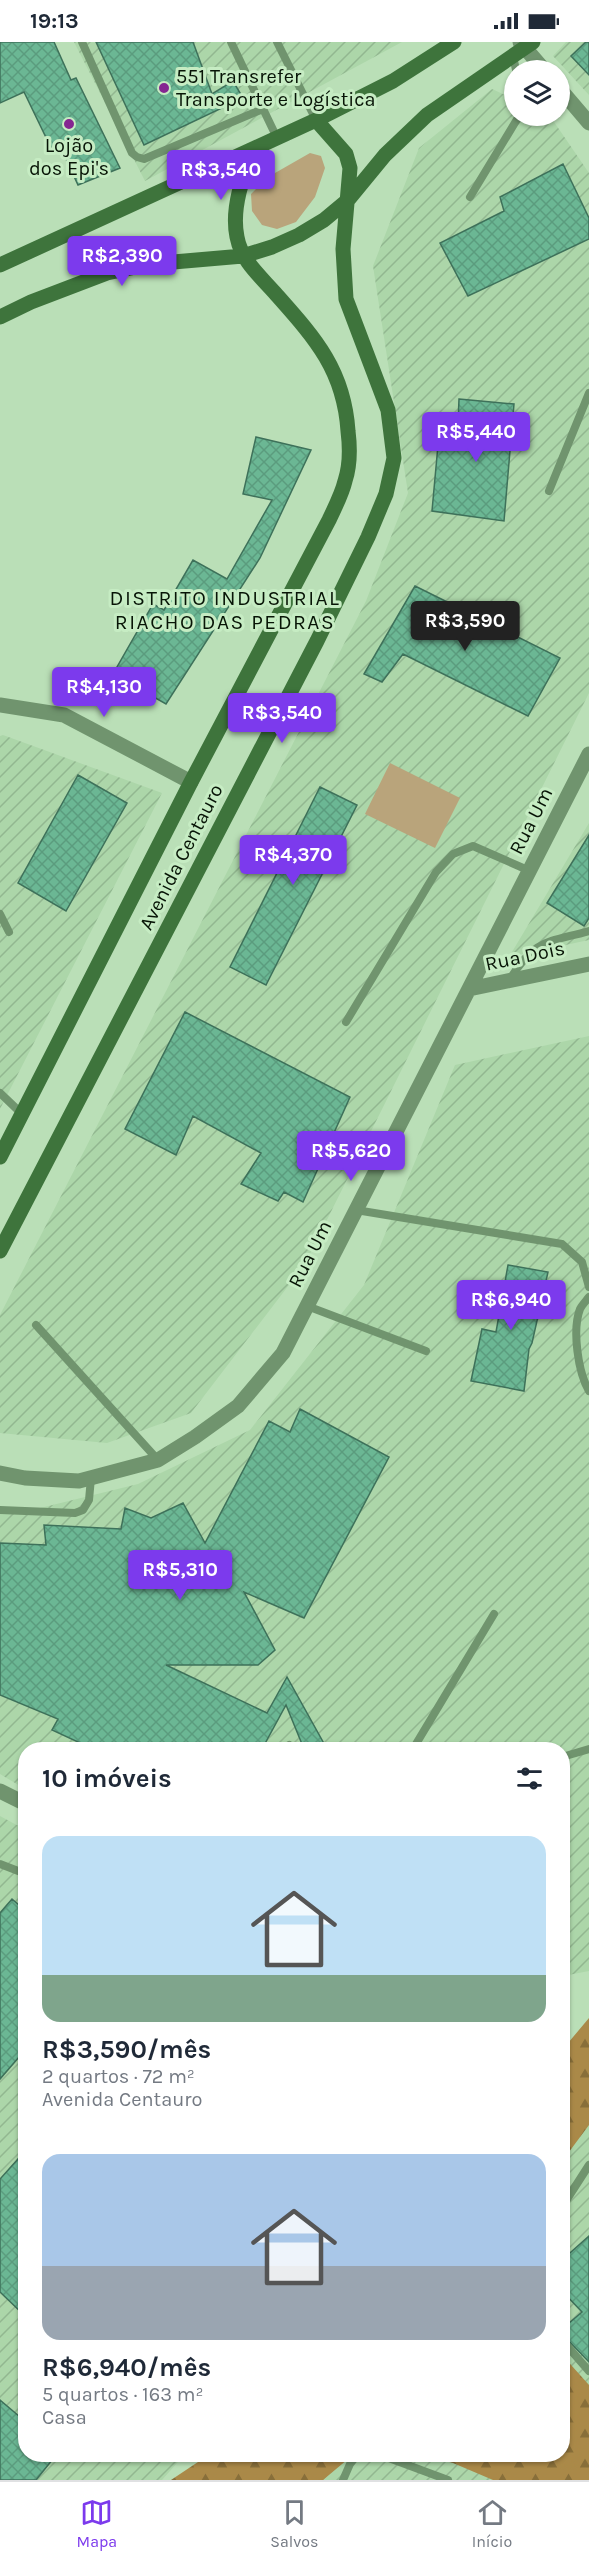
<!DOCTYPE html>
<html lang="pt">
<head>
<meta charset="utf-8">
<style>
  body { margin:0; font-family:Karla,sans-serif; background:#f2f2f3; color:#1f2937; height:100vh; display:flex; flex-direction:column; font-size:22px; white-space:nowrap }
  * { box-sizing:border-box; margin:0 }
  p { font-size:20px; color:#747a83 }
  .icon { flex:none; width:33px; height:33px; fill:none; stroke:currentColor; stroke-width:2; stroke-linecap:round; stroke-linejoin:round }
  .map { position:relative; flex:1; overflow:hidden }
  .panel { position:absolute; left:18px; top:1700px; width:552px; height:720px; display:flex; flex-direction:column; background:#fff; border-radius:24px; box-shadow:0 2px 4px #0004 }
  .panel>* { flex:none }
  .tools { position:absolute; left:504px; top:18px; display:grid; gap:12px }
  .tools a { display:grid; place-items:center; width:66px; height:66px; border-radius:50%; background:#fff; box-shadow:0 2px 4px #0004; font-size:30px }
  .price { position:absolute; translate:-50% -51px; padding:0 14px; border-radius:6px; background:#7c3aed; color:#fff; font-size:20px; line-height:39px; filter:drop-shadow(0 2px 3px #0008) }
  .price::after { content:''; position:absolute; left:50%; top:36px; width:18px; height:14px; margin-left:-9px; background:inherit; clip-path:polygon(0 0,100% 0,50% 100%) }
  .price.on { background:#222; color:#fff }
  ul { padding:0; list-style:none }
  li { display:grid; align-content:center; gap:12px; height:318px; padding:0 24px }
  li span { display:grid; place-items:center; height:186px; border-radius:18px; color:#555 }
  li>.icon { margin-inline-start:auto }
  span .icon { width:108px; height:108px; fill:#fffc; stroke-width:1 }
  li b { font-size:26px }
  h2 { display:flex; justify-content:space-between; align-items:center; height:72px; padding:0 24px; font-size:26px }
  .status { display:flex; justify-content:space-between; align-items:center; height:42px; padding:0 30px; background:#fff; direction:ltr }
  .status svg { height:16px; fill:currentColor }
  .tabs { display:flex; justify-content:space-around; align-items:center; height:84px; border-top:2px solid #e0e1e3; background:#fff; font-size:16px; color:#747a83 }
  .tabs a { display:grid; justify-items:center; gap:3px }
  .tabs .on { color:#7c3aed }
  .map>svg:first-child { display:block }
</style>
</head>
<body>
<div class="status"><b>19:13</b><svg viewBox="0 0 49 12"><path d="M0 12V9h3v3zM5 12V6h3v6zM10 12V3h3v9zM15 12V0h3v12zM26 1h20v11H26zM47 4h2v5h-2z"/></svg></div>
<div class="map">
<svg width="589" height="2438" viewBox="0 0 589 2438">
  <defs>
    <pattern id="industrial-furrows" width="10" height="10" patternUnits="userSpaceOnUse" patternTransform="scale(1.5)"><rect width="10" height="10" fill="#acd6a9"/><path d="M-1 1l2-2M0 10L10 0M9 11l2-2" fill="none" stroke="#92b790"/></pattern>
    <pattern id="forest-firs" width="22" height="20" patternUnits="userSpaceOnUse" patternTransform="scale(1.5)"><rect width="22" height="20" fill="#aa8948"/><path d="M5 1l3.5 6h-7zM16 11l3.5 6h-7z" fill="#886f3a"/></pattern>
    <pattern id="building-cross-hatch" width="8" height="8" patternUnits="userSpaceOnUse" patternTransform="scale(1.5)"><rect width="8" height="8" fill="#6bb794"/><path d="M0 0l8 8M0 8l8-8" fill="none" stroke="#5b9c7e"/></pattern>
  </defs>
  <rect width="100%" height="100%" fill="#badfb7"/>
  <path fill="url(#industrial-furrows)" d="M74,0H402L145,139Z
    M566,0H589V53L553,14Z
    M492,47L514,57V74H550L589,131V651L305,1222L191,1371L107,1401L0,1391V1273L366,559L408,451L373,224L419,106Z
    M3,693L162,751L0,1067V694Z
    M589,781V898L509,915Z
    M589,994V1929L563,1934L562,1707H26L25,1747L0,1732V1468H32L138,1442L250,1388L364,1243L455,1023Z
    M0,1774L26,1788V2412H185L162,2438H0Z
    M589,1994V2438H187L211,2412H562L563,2025Z"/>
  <path fill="#b9a47b" d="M310,111L321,114L325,126L315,155L296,180L277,187L262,183L252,169L251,152L268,135Z
    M390,721L460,756L435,806L365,772Z"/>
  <path fill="url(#forest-firs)" d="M589,1976V2083L563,2118V2007Z
    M563,2314L589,2343V2438H493L453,2421L418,2412H562Z
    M210,2412H354L323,2438H171Z"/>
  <path fill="url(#building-cross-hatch)" stroke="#3e715a" stroke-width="1.5" d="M0,0H54L71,38L76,36L120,126L78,143L61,106L53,110L24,50L0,61Z
    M96,0H193L212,52L233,39L243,56L144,103Z
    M586,0H589V33L571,14Z
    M563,122L589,176V197L468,254L440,201L504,169L500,155Z
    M459,357L514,362L504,479L432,469L438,403L457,405Z
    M256,395L311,408L260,516L166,662L113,632L153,562L164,568L193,518L227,537L272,458L243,452Z
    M415,544L560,616L528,674L403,612L382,640L364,632Z
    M78,733L127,761L66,869L18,841Z
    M320,745L357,763L266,943L230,925Z
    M589,793V876L584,884L547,861Z
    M185,970L350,1055L303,1160L284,1150L278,1159L241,1142L261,1111L193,1074L176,1113L125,1087Z
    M508,1223L548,1230L532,1301L529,1307L524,1349L471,1339L482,1287L496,1290Z
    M300,1367L389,1415L304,1576L244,1550L275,1608L258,1623H166L267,1671L287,1635L327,1707H304L286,1663L262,1707H93L52,1688L58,1677L0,1653V1501L46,1503L44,1483L121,1487L125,1466L151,1476L183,1461L205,1501L269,1379L290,1390Z
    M12,1857L26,1869V2007L0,2037V1871Z
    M26,2108V2275L0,2250V2137Z
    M589,2194V2320L562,2292V2287L582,2270L562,2249V2218Z
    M0,2358L26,2380V2412H57L36,2438H0Z"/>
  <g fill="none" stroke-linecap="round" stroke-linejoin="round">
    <path stroke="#70946e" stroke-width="8" d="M82,0L132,111L137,115L144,117L263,67
      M231,0L277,96
      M277,0L316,78
      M513,14L516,28
      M470,155L519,74
      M549,449L589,351
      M0,872L9,890
      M510,937C535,897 546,901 589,889
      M346,980L436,830L453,812L473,804L530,829
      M0,1051L22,1072
      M356,1168L562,1202L582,1220L589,1245
      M589,1255C586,1259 582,1263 580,1267C572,1288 578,1330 589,1349
      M307,1264L426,1309
      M36,1283L158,1418
      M0,1468L75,1471L83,1468L89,1458L91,1436
      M289,1703L291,1707
      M413,1707L494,1572
      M562,1715L589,1707
      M0,1822L26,1832
      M562,2165L589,2123
      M562,2298L589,2329
      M378,2412L448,2438
      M343,2438L350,2422L358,2412"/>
    <path stroke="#70946e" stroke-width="15" d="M520,0L544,28
      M560,47L589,81
      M0,663L64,673L191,740
      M469,947L589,922
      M0,1431L25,1436L79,1439L158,1418L195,1395L238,1364L283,1311L589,712
      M0,1749L26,1762"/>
    <path stroke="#3e743c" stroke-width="15" d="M0,223L316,78L393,39L454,0
      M0,275L31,260L107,231L150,222L243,214L272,205L299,193L324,178L348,158L385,113L427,73L533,0
      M0,1115L191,740L329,478C335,465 342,452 345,439C350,424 350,405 348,389C344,327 314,295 275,251C260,234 241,218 237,195C231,166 243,134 254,107
      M0,1209L317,599L368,495L386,452L394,416L388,368L346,257L343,207L350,126L346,112L316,78"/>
  </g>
  <g fill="#852691" stroke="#c6ecc3" stroke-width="2">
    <circle cx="164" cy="46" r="6"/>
    <circle cx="69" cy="82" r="6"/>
  </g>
  <g text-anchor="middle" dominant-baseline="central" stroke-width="6" stroke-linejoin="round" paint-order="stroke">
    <g font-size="20" fill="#071406" stroke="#c6ecc3" text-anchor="start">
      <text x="176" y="34">551 Transrefer<tspan x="176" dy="23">Transporte e Logística</tspan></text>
      <text x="69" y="103" text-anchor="middle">Lojão<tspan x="69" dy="23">dos Epi's</tspan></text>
    </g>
    <g font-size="20" fill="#071406" stroke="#c6ecc3">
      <text transform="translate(531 779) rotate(-63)">Rua Um</text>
      <text transform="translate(181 815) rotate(-63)">Avenida Centauro</text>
      <text transform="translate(525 914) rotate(-12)">Rua Dois</text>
      <text transform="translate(310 1212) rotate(-63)">Rua Um</text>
    </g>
    <g font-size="21" letter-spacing="1.5" fill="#071406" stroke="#c6ecc3">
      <text x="225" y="556">DISTRITO INDUSTRIAL<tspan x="225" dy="24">RIACHO DAS PEDRAS</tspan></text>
    </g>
  </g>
</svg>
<div class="tools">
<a><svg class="icon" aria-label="layers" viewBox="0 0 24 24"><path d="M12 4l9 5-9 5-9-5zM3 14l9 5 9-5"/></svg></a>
</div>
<b class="price" style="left:221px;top:159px">R$3,540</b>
<b class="price" style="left:122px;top:245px">R$2,390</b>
<b class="price" style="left:476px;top:421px">R$5,440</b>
<b class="price on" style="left:465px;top:610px">R$3,590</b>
<b class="price" style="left:104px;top:676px">R$4,130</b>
<b class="price" style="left:282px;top:702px">R$3,540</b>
<b class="price" style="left:293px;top:844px">R$4,370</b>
<b class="price" style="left:351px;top:1140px">R$5,620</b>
<b class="price" style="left:511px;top:1289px">R$6,940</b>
<b class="price" style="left:180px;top:1559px">R$5,310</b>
<section class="panel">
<h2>10 imóveis<svg class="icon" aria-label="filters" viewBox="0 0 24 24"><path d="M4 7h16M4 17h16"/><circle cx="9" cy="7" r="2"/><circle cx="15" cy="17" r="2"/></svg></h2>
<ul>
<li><span style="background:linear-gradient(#bfe0f5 75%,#7fa58c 0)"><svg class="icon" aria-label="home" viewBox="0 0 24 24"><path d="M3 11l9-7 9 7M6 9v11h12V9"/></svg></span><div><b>R$3,590/mês</b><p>2 quartos · 72 m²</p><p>Avenida Centauro</p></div></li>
<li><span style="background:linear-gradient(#a9c7e8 60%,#9aa5b1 0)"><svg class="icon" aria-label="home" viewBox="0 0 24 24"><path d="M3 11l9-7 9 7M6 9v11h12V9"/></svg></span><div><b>R$6,940/mês</b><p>5 quartos · 163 m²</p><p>Casa</p></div></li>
</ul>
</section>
</div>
<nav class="tabs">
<a class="on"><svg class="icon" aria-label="map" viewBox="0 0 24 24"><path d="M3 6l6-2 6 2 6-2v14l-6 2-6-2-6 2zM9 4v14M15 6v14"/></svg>Mapa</a>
<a><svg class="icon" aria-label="saved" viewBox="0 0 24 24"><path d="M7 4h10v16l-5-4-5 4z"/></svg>Salvos</a>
<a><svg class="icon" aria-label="home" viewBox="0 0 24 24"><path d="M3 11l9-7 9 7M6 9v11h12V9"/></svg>Início</a>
</nav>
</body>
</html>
